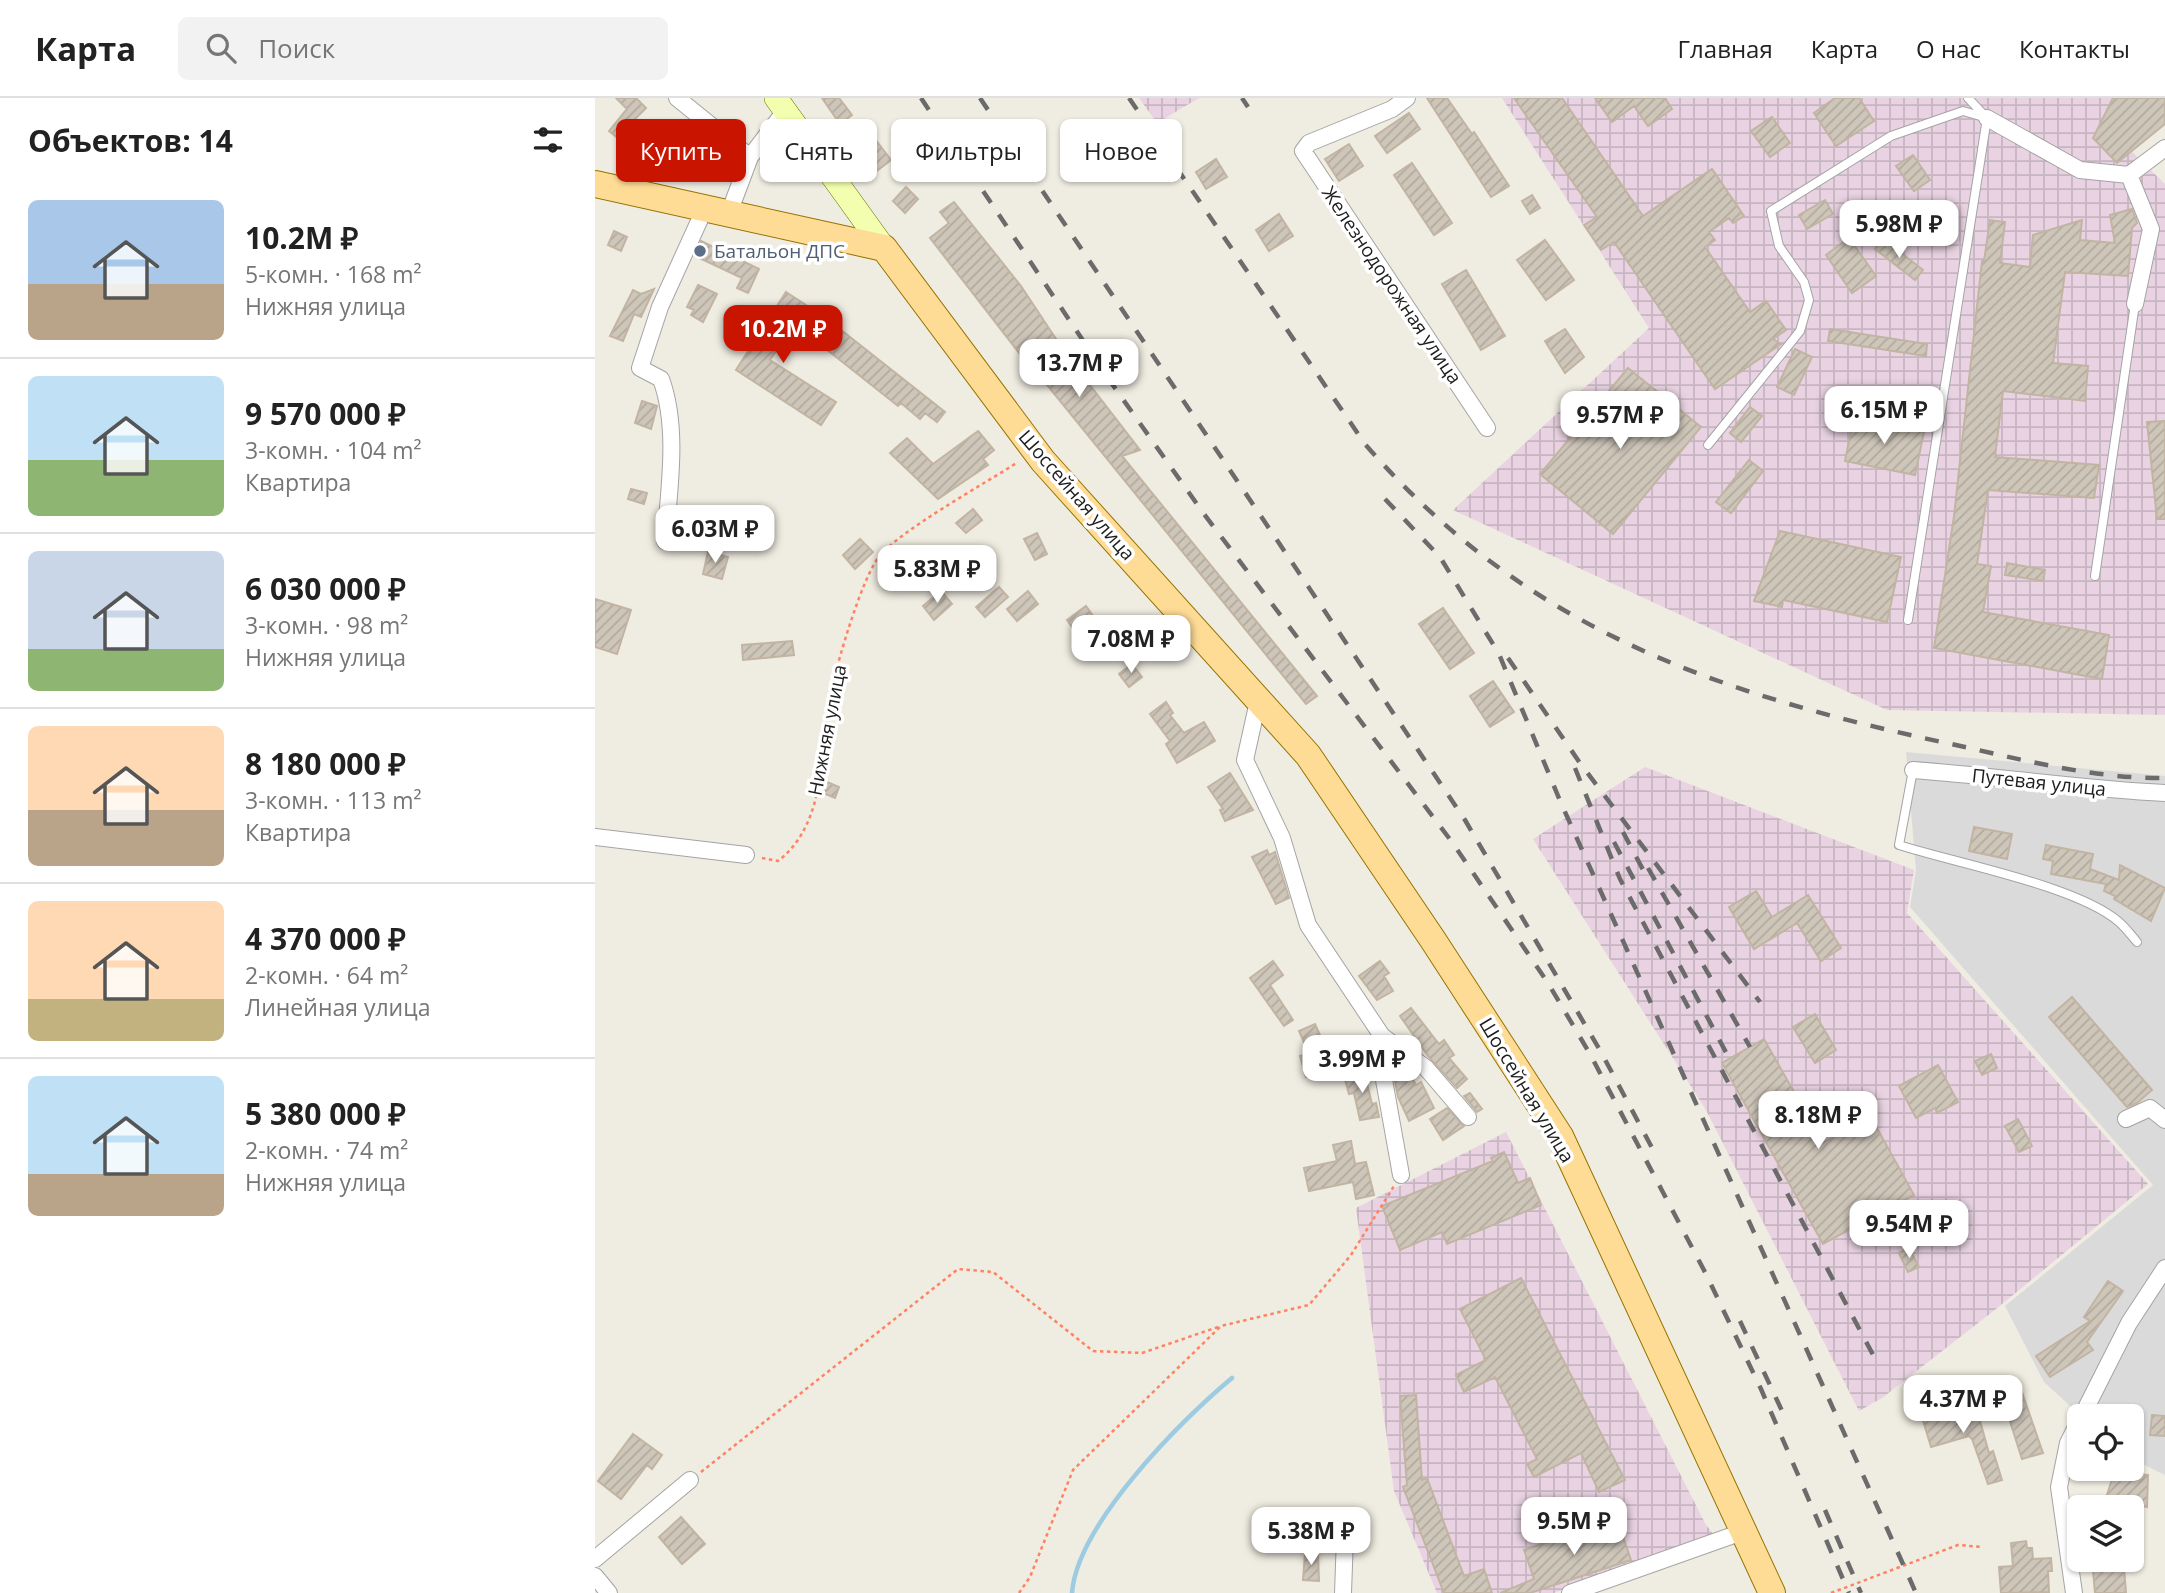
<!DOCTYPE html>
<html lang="ru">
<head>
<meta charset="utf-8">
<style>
  body { margin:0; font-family:"Open Sans",sans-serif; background:#f2f2f2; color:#222; height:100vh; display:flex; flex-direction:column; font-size:26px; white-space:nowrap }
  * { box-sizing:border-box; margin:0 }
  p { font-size:23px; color:#767676 }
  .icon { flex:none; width:38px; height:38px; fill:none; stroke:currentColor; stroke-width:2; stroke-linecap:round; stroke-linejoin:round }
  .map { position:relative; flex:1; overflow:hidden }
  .sheet { display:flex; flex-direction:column; background:#fff; width:595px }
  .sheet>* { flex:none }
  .guide { position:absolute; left:21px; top:21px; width:665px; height:63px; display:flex; gap:14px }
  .controls { position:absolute; left:1472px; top:1306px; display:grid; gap:14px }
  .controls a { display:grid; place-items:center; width:77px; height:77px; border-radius:10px; background:#fff; box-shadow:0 2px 5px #0004; font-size:35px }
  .price { position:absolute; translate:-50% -60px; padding:0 16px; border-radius:14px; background:#fff; color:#222; font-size:23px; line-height:46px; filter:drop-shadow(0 2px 4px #0008) }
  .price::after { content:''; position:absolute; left:50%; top:42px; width:21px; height:16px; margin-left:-10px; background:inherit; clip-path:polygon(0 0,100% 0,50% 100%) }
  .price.selected { background:#c91400; color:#fff }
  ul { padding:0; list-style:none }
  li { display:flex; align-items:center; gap:21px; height:175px; padding:0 28px }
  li+li { border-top:2px solid #e0e0e0 }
  li span { display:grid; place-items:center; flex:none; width:196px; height:140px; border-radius:10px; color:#555 }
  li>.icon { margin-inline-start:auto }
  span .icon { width:84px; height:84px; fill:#fffc; stroke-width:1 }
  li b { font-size:30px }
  h2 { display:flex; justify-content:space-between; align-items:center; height:84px; padding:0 28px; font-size:30px }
  .tag { padding:0 24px; border-radius:10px; background:#fff; box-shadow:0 2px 5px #0004; font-size:24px; line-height:63px }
  .tag.selected { background:#c91400; color:#fff }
  header { display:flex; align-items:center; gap:42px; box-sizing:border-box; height:98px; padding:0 35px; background:#fff; border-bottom:2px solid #e0e0e0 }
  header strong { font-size:33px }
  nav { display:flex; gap:38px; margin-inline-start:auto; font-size:24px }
  .search { width:490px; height:63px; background:#f2f2f2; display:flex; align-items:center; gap:18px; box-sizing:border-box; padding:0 24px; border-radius:10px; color:#767676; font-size:26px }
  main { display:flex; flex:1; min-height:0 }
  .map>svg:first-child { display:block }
</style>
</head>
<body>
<header>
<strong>Карта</strong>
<div class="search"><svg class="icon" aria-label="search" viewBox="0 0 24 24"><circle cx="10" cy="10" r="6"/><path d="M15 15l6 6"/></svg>Поиск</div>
<nav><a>Главная</a><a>Карта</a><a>О нас</a><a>Контакты</a></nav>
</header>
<main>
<section class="sheet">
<h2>Объектов: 14<svg class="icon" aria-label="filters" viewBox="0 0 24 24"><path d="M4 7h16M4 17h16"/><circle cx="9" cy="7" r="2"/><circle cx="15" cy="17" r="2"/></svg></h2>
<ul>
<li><span style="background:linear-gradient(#a9c7e8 60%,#b9a48a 0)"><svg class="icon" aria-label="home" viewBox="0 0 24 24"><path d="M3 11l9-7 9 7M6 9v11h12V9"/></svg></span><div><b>10.2M ₽</b><p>5-комн. · 168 m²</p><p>Нижняя улица</p></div></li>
<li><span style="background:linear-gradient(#bfe0f5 60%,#8fb573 0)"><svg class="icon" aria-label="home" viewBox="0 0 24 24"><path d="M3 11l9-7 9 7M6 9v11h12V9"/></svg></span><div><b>9 570 000 ₽</b><p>3-комн. · 104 m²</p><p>Квартира</p></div></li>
<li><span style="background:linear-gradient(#c9d6e8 70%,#8fb573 0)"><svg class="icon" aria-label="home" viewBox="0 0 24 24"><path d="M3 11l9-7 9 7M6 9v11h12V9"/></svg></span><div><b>6 030 000 ₽</b><p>3-комн. · 98 m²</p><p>Нижняя улица</p></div></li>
<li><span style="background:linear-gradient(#ffd9b3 60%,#b9a48a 0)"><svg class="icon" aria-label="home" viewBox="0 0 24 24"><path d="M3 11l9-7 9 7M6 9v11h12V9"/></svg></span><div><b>8 180 000 ₽</b><p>3-комн. · 113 m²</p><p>Квартира</p></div></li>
<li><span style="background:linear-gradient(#ffd9b3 70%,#c2b280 0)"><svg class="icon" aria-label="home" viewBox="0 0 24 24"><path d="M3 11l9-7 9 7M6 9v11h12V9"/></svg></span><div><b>4 370 000 ₽</b><p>2-комн. · 64 m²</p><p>Линейная улица</p></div></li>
<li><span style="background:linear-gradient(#bfe0f5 70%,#b9a48a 0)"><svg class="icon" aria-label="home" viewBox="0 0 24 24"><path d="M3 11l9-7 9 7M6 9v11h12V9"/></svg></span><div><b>5 380 000 ₽</b><p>2-комн. · 74 m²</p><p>Нижняя улица</p></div></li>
</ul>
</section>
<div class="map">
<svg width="1570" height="1495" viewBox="0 0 1570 1495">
  <defs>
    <pattern id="industrial-grid" width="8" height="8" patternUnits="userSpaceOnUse" patternTransform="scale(1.75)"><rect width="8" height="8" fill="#e9d3e2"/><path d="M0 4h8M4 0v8" fill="none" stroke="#c7b5c1"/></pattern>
    <pattern id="building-hatch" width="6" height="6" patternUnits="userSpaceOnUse" patternTransform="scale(1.75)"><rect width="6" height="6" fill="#cfc6ba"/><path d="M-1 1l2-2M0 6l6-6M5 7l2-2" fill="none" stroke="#b1aa9f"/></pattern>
  </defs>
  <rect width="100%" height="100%" fill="#efece1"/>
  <path fill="#dbdada" d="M1311,654L1570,678V1377L1537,1361L1536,1318H1486L1449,1284L1410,1208L1558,1087L1315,809L1321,772Z"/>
  <path fill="url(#industrial-grid)" d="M544,0H604L562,25Z
    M907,0H1570L1525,42L1570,86V617L1292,612L858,412L1054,230Z
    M1050,669L1319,772L1312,815L1553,1086L1401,1211L1287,1300L1264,1313L1111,1012L938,741Z
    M911,1034L1111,1427L1120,1438L959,1495H842L799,1393L761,1110Z"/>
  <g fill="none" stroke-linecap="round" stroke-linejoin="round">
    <path stroke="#9dcbe1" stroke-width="4.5" d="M477,1495C482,1427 585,1323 637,1280"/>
  </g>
  <path fill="url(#building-hatch)" stroke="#c2b4a2" stroke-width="2" d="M21,0H41L51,10L38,23L49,32L34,49L14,33L32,11Z
    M227,0H244L257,17L245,26Z
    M832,0H852L877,36L879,34L914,88L896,99Z
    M919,0H967L1048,118L1117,71L1149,118L1138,125L1134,120L1114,134L1120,142L1110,149L1155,214L1171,203L1191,232L1178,241L1186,246L1120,291L1019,144L1006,152L989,127L1002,119Z
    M1000,0H1070L1077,11L1053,28L1039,8L1017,24Z
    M1240,0H1264L1279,23L1241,48L1219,15Z
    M1518,0H1570V26L1522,65L1498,40Z
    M814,15L825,31L792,55L780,38Z
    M1177,19L1195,45L1175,59L1156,33Z
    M74,35L92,48L82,62L64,50Z
    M277,37L296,62L279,75L260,51Z
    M754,46L768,68L744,83L730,61Z
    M1318,57L1335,82L1319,93L1301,68Z
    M621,61L632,79L611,91L601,74Z
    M817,65L857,125L839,137L799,77Z
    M311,89L323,101L310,115L298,103Z
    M937,97L945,110L935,116L927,103Z
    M1230,102L1238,116L1212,131L1204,117Z
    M359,104L426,188L471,256L545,352L527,358L722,598L711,606L444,277L442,278L335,140L354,125L345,114Z
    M1537,111L1542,125L1537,130L1533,178L1470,174L1458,265L1493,268L1490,303L1408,293L1400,359L1504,367L1499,400L1393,392L1382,466L1396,468L1388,514L1514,537L1507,581L1339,550L1359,418L1387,163H1389L1395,122L1410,124L1405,165L1435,169L1438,137L1487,122L1485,142L1520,145L1515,117Z
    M684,116L698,138L674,153L661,132Z
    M19,133L32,139L26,153L13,147Z
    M1254,140L1281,178L1257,195L1231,157Z
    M1288,141L1328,172L1320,182L1280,151Z
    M950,142L979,182L951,202L922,162Z
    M106,143L164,171L153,195L142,190L147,180L100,158Z
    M871,172L910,238L886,252L847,186Z
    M103,187L122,196L108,224L96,217L99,212L92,209Z
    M59,191L46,219L39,216L28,243L15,238L38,192L46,196Z
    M191,194L211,207L175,262L241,304L226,327L141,272Z
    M236,224L350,314L342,324L330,315L325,321L306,305L303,308L221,243Z
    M970,231L989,259L970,275L950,243Z
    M1235,231L1332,246L1331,258L1233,243Z
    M1200,251L1217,259L1199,297L1182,289Z
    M1033,270L1106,329L1018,436L945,376Z
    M47,303L62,308L56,331L40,325Z
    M1155,309L1167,318L1146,344L1135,335Z
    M1259,319L1329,334L1320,377L1250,363Z
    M1570,323V421H1562L1552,324Z
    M383,333L399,352L388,361L393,367L343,401L295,355L312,340L338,366Z
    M1154,362L1168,373L1136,415L1121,404Z
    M36,391L52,395L49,406L33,401Z
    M378,411L387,422L371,435L361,425Z
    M1185,433L1306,459L1292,524L1188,502L1187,509L1159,503Z
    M442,435L452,456L440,462L429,441Z
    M265,441L278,454L260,471L248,457Z
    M113,454L133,459L127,481L108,476Z
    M1412,465L1450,472L1448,483L1410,477Z
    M404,489L413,499L390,519L381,509Z
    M346,493L357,506L339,522L328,508Z
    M433,493L443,506L422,523L412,511Z
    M0,501L36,512L22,556L0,549Z
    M491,508L504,526L485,540L472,522Z
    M848,510L879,555L855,571L824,526Z
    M197,543L199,557L148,562L147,547Z
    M537,566L547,579L534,589L524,576Z
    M898,583L919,614L895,629L875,598Z
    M571,604L578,615L575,617L589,635L609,624L620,643L582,665L571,646L575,643L555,616Z
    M635,675L658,712L630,723L625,712L628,711L613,689Z
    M232,684L244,689L240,700L228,695Z
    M1379,729L1417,736L1412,761L1374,753Z
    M1451,747L1498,756L1495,771L1524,782L1525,767L1570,790L1556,823L1519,801L1520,798L1509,793L1511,786L1456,776L1458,763L1448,761Z
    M672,752L674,757L680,754L694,800L681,806L657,759Z
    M1161,793L1177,819L1213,797L1246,850L1226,863L1202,825L1159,851L1134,809Z
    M678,863L688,877L675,887L698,922L689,928L655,880Z
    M785,863L794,875L789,878L798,893L782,902L764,878Z
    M1477,899L1557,992L1542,1005L1532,1009L1454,919Z
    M816,910L844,946L849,942L859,957L854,960L872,981L862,990L833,958L805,918Z
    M1220,916L1241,952L1220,965L1198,929Z
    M720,926L728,944L712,951L704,933Z
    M1169,941L1228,1045L1276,1019L1319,1097L1228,1146L1127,965Z
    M719,954L724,975L711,979L705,958Z
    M1396,956L1402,970L1387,977L1380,963Z
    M1343,967L1363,1004L1342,1015L1340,1010L1321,1020L1304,988Z
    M810,968L821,987L826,984L839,1010L814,1023L803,999L798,973Z
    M769,973L777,1006L781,1005L784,1019L765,1022L759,995L754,996L749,978Z
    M875,995L887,1011L882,1014L869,998Z
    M852,1010L869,1028L848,1042L835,1021Z
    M1423,1021L1437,1048L1424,1054L1410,1028Z
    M756,1043L760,1066L771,1064L779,1097L761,1101L758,1084L714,1093L709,1070L742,1063L738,1047Z
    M909,1054L923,1085L935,1080L946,1107L852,1146L847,1134L805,1152L787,1108L898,1063L896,1060Z
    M1314,1150L1324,1169L1313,1174L1304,1155Z
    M926,1180L1030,1382L1004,1394L986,1355L939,1379L932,1366L942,1361L900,1279L869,1294L861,1277L891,1262L865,1211Z
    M1513,1183L1528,1193L1492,1244L1498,1252L1455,1279L1441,1258L1495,1223L1489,1219Z
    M1423,1283L1448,1355L1427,1361L1404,1289Z
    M821,1297L827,1382L832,1380L869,1478L889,1471L897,1495H849L808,1389L812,1387L805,1298Z
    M1380,1305L1394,1355L1398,1353L1407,1382L1393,1386L1377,1341L1374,1338L1336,1349L1327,1319Z
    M1557,1317L1570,1318V1338L1555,1337Z
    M38,1336L67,1357L57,1371L52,1367L26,1401L3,1383Z
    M1519,1375L1553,1377L1552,1409L1511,1400Z
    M86,1419L110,1446L87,1466L64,1439Z
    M1022,1421L1036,1462L935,1495H905L939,1481L929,1452Z
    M1431,1443L1432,1450H1437L1438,1461L1456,1460L1457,1473H1453L1454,1494L1406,1495L1404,1469L1418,1468L1416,1445Z
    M710,1455L723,1456L724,1483L708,1482Z
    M1497,1461H1524L1525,1469H1529L1531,1495H1500Z"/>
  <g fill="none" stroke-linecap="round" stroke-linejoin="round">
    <defs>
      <path id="lane" d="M1373,0L1390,18
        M1113,347L1205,233L1214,202L1209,184L1184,148L1176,113L1296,38L1368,13L1392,20
        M1500,478L1540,206
        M1313,522L1392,20
        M1318,672L1304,747C1360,765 1483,788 1524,824C1531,830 1536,837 1542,844"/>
      <path id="street" d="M82,0L155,59L190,13
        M812,0L797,11L714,45L708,53L892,330
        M1392,20L1485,72L1534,77L1570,50
        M1534,77L1556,131L1540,206
        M134,115L155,59
        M70,443C74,392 84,330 66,281L45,270L65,209L110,110
        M664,599L650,662L687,740L713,827L787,938L831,970L873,1019
        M1318,672C1402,678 1485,691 1570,695
        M0,739L151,757
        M787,938L784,954L806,1077
        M1531,1021L1555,1010L1570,1022
        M1487,1318L1534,1225L1570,1170
        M0,1461L95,1382
        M0,1478L14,1495
        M748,1495L750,1439
        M975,1495L1150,1433
        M1479,1495L1464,1389L1473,1345L1484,1323"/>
      <path id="secondary" d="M181,0L289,150"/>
      <path id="primary" d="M0,86L289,150L448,363L713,657L838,842L965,1038L1177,1495"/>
    </defs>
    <use href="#lane" stroke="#a4a4a4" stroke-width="10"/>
    <use href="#street" stroke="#a4a4a4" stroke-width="18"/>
    <use href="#secondary" stroke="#5e7700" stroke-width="24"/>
    <use href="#primary" stroke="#957300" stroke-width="28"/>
    <path stroke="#ff8262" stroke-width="2.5" stroke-dasharray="3.5 3.5" stroke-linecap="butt" d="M167,760L183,763C235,723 224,644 238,585C245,556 266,484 283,460C302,434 391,385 423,364
      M106,1374L363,1171L398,1174L498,1253L547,1255L626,1228
      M424,1495L435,1479L478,1372L626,1228L714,1207L756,1157L799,1088
      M1236,1495L1363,1447L1388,1449"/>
    <use href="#lane" stroke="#fff" stroke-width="8"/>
    <use href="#street" stroke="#fff" stroke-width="16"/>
    <use href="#secondary" stroke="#f3ffaf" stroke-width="23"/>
    <use href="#primary" stroke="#ffdc96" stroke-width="26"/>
    <path stroke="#6b6b6b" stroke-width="4.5" stroke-dasharray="14 14" stroke-linecap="butt" d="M326,0L515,283L609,416L857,744L953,885L995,956L1111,1176L1166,1291L1254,1495
      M385,0L870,722L1006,954L1063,1061
      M534,0L770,346C931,532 1122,596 1356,646C1425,661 1498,681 1570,680
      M647,0L653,9
      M790,401L845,459L904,556L966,705L1321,1495
      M913,560L985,665L1165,904
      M980,670L1025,781L1284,1268
      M1028,734L1053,781
      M1019,744L1134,960
      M1053,770L1155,949
      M1145,1223L1188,1315
      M1230,1412L1266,1495"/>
  </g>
  <circle fill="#5c6f8a" stroke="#fff" stroke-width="2.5" cx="105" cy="153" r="7"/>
  <g text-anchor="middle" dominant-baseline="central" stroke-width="7" stroke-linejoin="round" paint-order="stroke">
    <g font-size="19" fill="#4e5e75" stroke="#fff" text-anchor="start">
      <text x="119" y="153">Батальон ДПС</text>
    </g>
    <g font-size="19" fill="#1d1d1d" stroke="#fff">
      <text transform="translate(797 187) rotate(56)">Железнодорожная улица</text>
      <text transform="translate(482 397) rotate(49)">Шоссейная улица</text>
      <text transform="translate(232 632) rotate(-79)">Нижняя улица</text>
      <text transform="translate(1444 684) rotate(6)">Путевая улица</text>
      <text transform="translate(932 992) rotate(59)">Шоссейная улица</text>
    </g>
  </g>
</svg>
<div class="controls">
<a><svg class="icon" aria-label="locate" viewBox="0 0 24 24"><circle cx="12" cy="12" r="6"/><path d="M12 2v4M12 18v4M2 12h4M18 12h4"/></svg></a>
<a><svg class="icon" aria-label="layers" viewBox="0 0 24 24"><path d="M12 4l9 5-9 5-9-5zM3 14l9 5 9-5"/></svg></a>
</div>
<b class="price" style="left:1304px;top:162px">5.98M ₽</b>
<b class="price selected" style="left:188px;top:267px">10.2M ₽</b>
<b class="price" style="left:484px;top:301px">13.7M ₽</b>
<b class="price" style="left:1289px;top:348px">6.15M ₽</b>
<b class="price" style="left:1025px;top:353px">9.57M ₽</b>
<b class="price" style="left:120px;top:467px">6.03M ₽</b>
<b class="price" style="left:342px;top:507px">5.83M ₽</b>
<b class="price" style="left:536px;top:577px">7.08M ₽</b>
<b class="price" style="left:767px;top:997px">3.99M ₽</b>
<b class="price" style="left:1223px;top:1053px">8.18M ₽</b>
<b class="price" style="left:1314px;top:1162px">9.54M ₽</b>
<b class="price" style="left:1368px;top:1337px">4.37M ₽</b>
<b class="price" style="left:979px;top:1459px">9.5M ₽</b>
<b class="price" style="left:716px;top:1469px">5.38M ₽</b>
<div class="guide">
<a class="tag selected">Купить</a>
<a class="tag">Снять</a>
<a class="tag">Фильтры</a>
<a class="tag">Новое</a>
</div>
</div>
</main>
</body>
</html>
